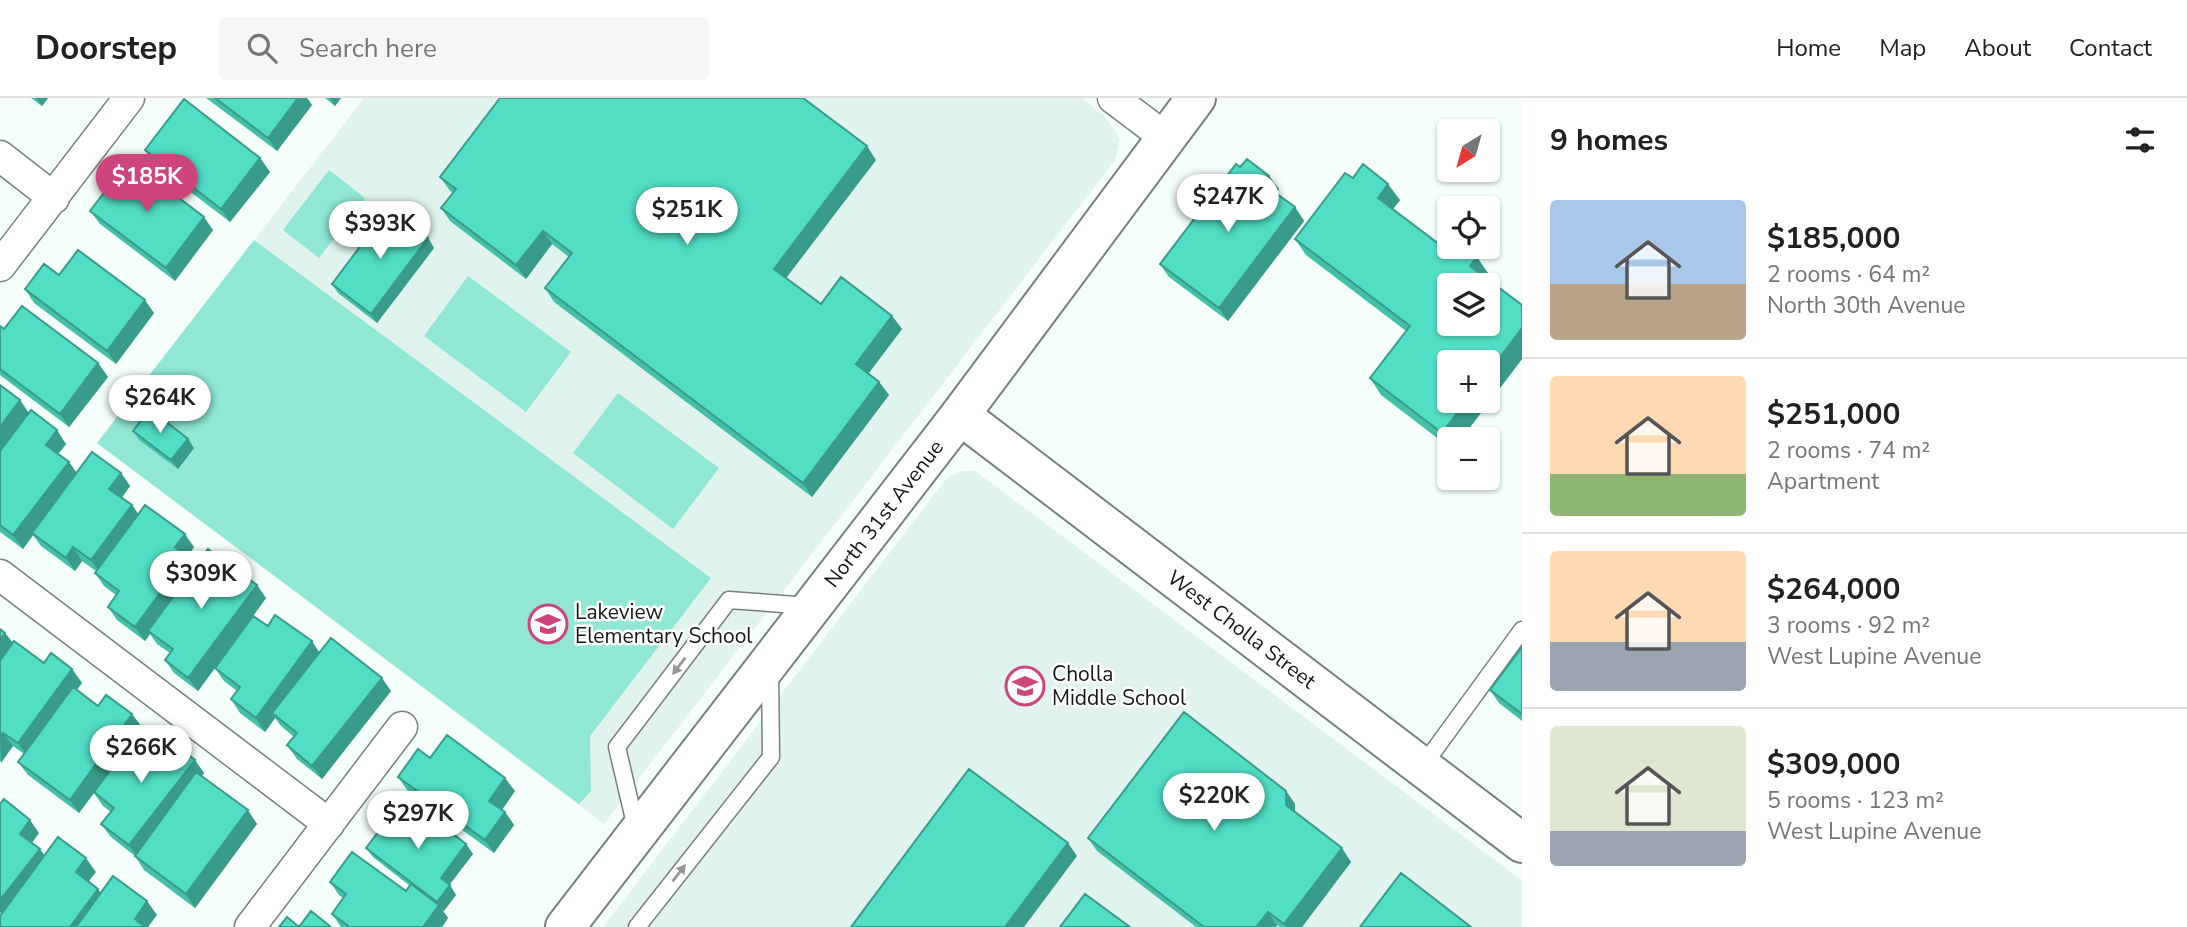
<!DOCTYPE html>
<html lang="en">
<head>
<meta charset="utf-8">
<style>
  body { margin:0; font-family:"Nunito Sans",sans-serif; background:#f6f6f6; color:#202124; height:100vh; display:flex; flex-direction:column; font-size:26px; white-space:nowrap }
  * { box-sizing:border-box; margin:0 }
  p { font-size:23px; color:#757577 }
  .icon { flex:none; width:38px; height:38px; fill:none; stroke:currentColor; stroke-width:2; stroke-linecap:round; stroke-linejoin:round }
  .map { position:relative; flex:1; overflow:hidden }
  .side { display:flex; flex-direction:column; background:#fff; width:665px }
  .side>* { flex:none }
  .needle { width:46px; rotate:217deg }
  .buttons { position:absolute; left:1437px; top:21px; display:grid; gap:14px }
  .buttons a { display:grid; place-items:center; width:63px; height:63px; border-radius:7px; background:#fff; box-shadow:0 2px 5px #0004; font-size:35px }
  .price { position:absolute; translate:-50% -60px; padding:0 16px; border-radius:24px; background:#fff; color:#222; font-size:23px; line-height:46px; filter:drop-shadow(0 2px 4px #0008) }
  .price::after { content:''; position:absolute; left:50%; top:42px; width:21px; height:16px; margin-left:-10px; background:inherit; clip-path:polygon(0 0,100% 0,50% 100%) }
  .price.on { background:#ce447c; color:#fff }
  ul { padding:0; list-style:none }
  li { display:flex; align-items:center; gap:21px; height:175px; padding:0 28px }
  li+li { border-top:2px solid #e0e0e0 }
  li span { display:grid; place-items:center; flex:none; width:196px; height:140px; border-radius:7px; color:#555 }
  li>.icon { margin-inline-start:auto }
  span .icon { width:84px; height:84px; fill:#fffc; stroke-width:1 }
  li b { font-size:30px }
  h2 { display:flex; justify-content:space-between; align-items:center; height:84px; padding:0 28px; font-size:30px }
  header { display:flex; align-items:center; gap:42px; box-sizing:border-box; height:98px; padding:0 35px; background:#fff; border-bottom:2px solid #e0e0e0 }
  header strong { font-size:33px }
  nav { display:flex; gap:38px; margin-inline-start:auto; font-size:24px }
  .search { width:490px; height:63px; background:#f6f6f6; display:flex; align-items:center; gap:18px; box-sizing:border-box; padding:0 24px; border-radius:7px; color:#757577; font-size:26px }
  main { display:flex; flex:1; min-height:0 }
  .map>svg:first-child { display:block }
</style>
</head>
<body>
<header>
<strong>Doorstep</strong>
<div class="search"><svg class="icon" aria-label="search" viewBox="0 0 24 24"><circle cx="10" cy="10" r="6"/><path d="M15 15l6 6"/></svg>Search here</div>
<nav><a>Home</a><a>Map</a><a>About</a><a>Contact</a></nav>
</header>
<main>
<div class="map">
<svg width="1522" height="829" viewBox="0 0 1522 829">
  <rect width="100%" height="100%" fill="#f4fefb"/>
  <path fill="#e0f3ee" d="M364,0H1081L1104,17L1120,41L1115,62L604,726L97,345Z
    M962,373H975L1522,782V829H603L936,394L948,379Z"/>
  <path fill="#8fe7d4" d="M329,72L365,100L319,160L283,132Z
    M254,142L711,480L590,638L591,693L579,706L97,345Z
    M468,178L571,254L526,314L424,238Z
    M618,295L719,370L673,431L573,355Z"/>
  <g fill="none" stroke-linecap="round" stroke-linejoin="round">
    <defs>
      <path id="service" d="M1422,669L1522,532
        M636,730L617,649L729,502L810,508
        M637,829L771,659L770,574"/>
      <path id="minor" d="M1113,0L1166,40
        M0,58L54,100
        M0,168L129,0
        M0,477L329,726
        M250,829L402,629"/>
      <g id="tertiary">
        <path id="s1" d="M960,317L1522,745"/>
        <path id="s2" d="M565,829L960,317L1196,0"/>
      </g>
    </defs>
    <use href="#service" stroke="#77807e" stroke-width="19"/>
    <use href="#minor" stroke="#77807e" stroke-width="33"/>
    <use href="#tertiary" stroke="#77807e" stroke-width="42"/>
    <use href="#service" stroke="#fff" stroke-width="16"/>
    <use href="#minor" stroke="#fff" stroke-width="30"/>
    <use href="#tertiary" stroke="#fff" stroke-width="38"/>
  </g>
  <path fill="#46bfa9" d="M31,0H48L42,8Z
    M206,0H307L312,7L277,53Z
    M325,0H341L335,8Z
    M145,52L260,60L270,74L230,124L154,66Z
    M876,62L786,180L821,206L892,218L902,231L868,276L879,284L889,297L812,399L554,204L545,190L569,159L552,146L526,181L450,123L441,110L453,95L450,93L440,79Z
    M1240,69L1269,78L1279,91L1276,95L1295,109L1304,123L1228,223L1169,179L1160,166Z
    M1353,80L1400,102L1393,111L1439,146L1488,175L1485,179L1522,261L1461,341H1449V349L1381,297L1370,280L1406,233L1306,157L1295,141Z
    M90,113L213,132L175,183L100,126Z
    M428,140L434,150L377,225L338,195L332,186Z
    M59,177L154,215L116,266L34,205L25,191Z
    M0,228L4,231L98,265L108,279L69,329L0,277Z
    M0,287L20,302L29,315L66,346L58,356L69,364L76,374L121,375L130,388L122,400L132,407L138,416L194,449L188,458L195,469L266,500L253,518L268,528L391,593L322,681L297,661L287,647L294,639L281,628L275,620L265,634L240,615L231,601L237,593L224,583L215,570L198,593L174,575L165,562L170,555L157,546L150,536L145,543L117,522L108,509L116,497L104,488L95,475L96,473L82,463L75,473L41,448L33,437L23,451L0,434Z
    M133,333L188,341L194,350L178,371L139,342Z
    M0,531L5,535L13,545L44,565L72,571L82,585L76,592L98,608L142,629L105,680L159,654L204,675L202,678L257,726L195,810L144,772L135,758L111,739L101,726L111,714L103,708L94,695L79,715L28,677L18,664L24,656L13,648L0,664Z
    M1522,549V623L1499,605L1490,592Z
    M398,679L515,693L502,712L505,714L514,727L494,755L407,692Z
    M1286,693L1295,706V715L1351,764L1302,829H1280L1277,827L1276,829H1196L1097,753L1088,740Z
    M399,728L466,746L473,756L449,787L456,797L443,813L448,820L442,829H341L332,816L343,800L339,797L330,784L406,793L410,788L373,759L366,750Z"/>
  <path fill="#399b8a" d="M36,0H48L42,8Z
    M298,0H307L312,7L277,53L268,40Z
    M330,0H341L335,8Z
    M867,48L876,62L783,184L774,171Z
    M260,60L270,74L230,124L221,111Z
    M1269,78L1279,91L1273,99L1263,86Z
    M1388,86L1400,102L1389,116L1378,100Z
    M1295,109L1304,123L1228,223L1219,210Z
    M204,119L213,132L175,183L166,170Z
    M543,133L552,146L526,181L516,167Z
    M428,140L434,150L377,225L371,216Z
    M1477,159L1488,175L1482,184L1470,168Z
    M145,202L154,215L116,266L107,253Z
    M892,218L902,231L865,280L856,266Z
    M1522,230V261L1461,341H1449V346L1442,335L1466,303H1488V275Z
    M98,265L108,279L69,329L60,316Z
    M879,284L889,297L812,399L803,385Z
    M20,302L29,316L0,354V329Z
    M57,332L66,346L55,360L46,347Z
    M188,341L194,350L178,371L171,362Z
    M69,364L78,377L32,435L33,437L23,451L13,437Z
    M121,375L130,388L118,404L109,391Z
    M132,407L141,420L100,475L91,462Z
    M185,436L194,449L188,458L197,471L148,533L150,536L145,543L135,529L175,449Z
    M73,449L82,463L75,473L66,460Z
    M257,487L266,500L198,593L188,580Z
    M5,535L15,548L0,568V542Z
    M312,543L321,557L272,615L275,620L265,634L256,620Z
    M72,571L82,585L27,658L18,645Z
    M382,580L391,593L322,681L312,668Z
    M132,616L142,629L79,715L70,702Z
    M3,635L13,648L1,665L0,639Z
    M195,662L204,675L138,760L129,747Z
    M505,680L515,693L499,716L489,703Z
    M1286,693L1295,706V721L1286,707Z
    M248,712L257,726L195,810L186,796Z
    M505,714L514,727L494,755L485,742Z
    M30,722L39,735L29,749L20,736Z
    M1068,745L1077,758L1024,829H1005Z
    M466,746L473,756L447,790L441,780Z
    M1342,750L1351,764L1302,829H1287L1284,826Z
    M40,751L49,764L5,821L0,814V802Z
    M86,760L96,774L85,788L76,774Z
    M450,787L456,797L444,813L437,804Z
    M98,791L107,804L89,829H70Z
    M147,803L157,817L148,829H140L135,821Z
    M439,807L448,820L442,829H423Z
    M1268,814L1277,827L1276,829H1256Z"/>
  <path fill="#51dec5" stroke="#399b8a" stroke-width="2" fill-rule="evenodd" d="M215,0H298L268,40Z
    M500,0H803L867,48L774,171L821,206L841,179L892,218L856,266L879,284L803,385L545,190L572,155L543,133L516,167L441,110L456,91L440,79Z
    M184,1L260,60L221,111L145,52Z
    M1247,61L1269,78L1263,86L1295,109L1219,210L1160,166L1236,66L1240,69Z
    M129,62L204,119L166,170L90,113Z
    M1363,66L1388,86L1378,100L1439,146L1446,136L1449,137V149H1464L1477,159L1470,168L1522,207V230L1488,275V264H1449V303H1466L1442,335L1370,280L1410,228L1295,141L1345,75L1353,80ZM1449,187H1488V226H1449Z
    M389,110L428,140L371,216L332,186Z
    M78,152L145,202L107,253L25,191L44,166L59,177Z
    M22,208L98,265L60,316L0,271V228L4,231Z
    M0,287L20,302L0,329Z
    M150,311L188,341L171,362L133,333Z
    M31,312L57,332L46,347L69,364L13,437L0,427V353Z
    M92,354L121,375L109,391L132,407L91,462L73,449L66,460L32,435Z
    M145,407L185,436L175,449L187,458L135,529L108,509L119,493L95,475Z
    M208,451L257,487L188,580L165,562L173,551L148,533Z
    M275,517L312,543L256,620L231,601L240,589L215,570L253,518L268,528Z
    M0,531L5,535L0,542Z
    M331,540L382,580L312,668L287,647L297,635L272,615Z
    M14,543L44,565L51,555L72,571L18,645L3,635L0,639V563Z
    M1522,549V616L1490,592Z
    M73,589L98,608L106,597L132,616L70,702L18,664Z
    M1184,614L1286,693V707L1342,750L1284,826L1268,814L1256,829H1204L1088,740Z
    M137,637L159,654L169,641L195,662L129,747L101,726L114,710L94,694Z
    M447,637L505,680L489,703L505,714L485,742L398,679L418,651L430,660Z
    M969,671L1068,745L1005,829H851Z
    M196,674L248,712L186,796L135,758Z
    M4,701L30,722L20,736L40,751L0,802V706Z
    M415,707L466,746L441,780L450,787L437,804L366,750L388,721L399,728Z
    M58,739L86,760L76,774L98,791L70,829H0V818Z
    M352,754L406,793L411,786L439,807L423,829H350L332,816L346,796L330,784Z
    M1401,775L1471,829H1360Z
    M113,778L147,803L135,821L145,829H76Z
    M1085,796L1130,829H1060Z
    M311,813L331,829H299Z
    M287,819L299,829H279Z"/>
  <defs><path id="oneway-solid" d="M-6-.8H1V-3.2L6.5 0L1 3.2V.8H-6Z" transform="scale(1.75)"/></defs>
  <g fill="#959797">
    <use href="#oneway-solid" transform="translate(679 568) rotate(127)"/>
    <use href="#oneway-solid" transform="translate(679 775) rotate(-52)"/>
  </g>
  <defs>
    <symbol id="school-ring" viewBox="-11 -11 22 22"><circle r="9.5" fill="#fff" stroke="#ce447c" stroke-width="1.5"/><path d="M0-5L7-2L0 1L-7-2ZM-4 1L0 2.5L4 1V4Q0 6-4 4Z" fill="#ce447c"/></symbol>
  </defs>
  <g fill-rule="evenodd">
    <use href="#school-ring" x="526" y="504" width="44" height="44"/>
    <use href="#school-ring" x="1003" y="566" width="44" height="44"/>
  </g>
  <g text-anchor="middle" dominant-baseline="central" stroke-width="5" stroke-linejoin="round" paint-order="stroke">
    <g font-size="21" fill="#141817" stroke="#fff">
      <text stroke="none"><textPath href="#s2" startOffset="522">North 31st Avenue</textPath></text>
      <text stroke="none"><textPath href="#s1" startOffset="354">West Cholla Street</textPath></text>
    </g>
    <g font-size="21" fill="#141817" stroke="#fff" text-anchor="start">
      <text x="575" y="514">Lakeview<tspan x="575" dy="24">Elementary School</tspan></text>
      <text x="1052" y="576">Cholla<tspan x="1052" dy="24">Middle School</tspan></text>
    </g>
  </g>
</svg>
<div class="buttons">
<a><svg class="needle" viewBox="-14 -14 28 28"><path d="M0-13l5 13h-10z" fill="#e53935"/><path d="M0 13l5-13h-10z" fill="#757577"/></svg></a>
<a><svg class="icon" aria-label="locate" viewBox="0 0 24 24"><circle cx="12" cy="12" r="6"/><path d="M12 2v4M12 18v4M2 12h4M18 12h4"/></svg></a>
<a><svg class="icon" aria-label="layers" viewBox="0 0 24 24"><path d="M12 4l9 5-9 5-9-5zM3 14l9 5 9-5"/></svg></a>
<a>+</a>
<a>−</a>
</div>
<b class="price on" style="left:147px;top:116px">$185K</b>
<b class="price" style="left:1228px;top:136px">$247K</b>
<b class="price" style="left:687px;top:149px">$251K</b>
<b class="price" style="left:380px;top:163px">$393K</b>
<b class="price" style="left:160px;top:337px">$264K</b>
<b class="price" style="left:201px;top:513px">$309K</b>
<b class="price" style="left:141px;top:687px">$266K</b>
<b class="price" style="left:1214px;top:735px">$220K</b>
<b class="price" style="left:418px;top:753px">$297K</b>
</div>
<section class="side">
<h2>9 homes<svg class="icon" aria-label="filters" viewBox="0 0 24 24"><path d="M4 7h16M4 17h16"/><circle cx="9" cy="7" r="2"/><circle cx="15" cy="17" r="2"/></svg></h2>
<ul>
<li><span style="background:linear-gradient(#a9c7e8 60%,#b9a48a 0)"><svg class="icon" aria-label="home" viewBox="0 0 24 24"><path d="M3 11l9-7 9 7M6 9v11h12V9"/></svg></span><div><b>$185,000</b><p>2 rooms · 64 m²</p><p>North 30th Avenue</p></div></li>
<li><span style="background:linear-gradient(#ffd9b3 70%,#8fb573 0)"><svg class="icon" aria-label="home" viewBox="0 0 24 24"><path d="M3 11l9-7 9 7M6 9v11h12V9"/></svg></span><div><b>$251,000</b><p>2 rooms · 74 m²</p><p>Apartment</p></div></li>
<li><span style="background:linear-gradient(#ffd9b3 65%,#9aa5b1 0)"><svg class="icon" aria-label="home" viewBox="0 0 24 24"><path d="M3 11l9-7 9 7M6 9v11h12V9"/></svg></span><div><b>$264,000</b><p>3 rooms · 92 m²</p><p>West Lupine Avenue</p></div></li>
<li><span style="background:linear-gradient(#dfe7d0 75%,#9aa5b1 0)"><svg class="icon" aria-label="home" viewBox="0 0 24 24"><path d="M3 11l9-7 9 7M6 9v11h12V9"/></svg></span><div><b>$309,000</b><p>5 rooms · 123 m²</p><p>West Lupine Avenue</p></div></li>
</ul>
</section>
</main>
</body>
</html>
